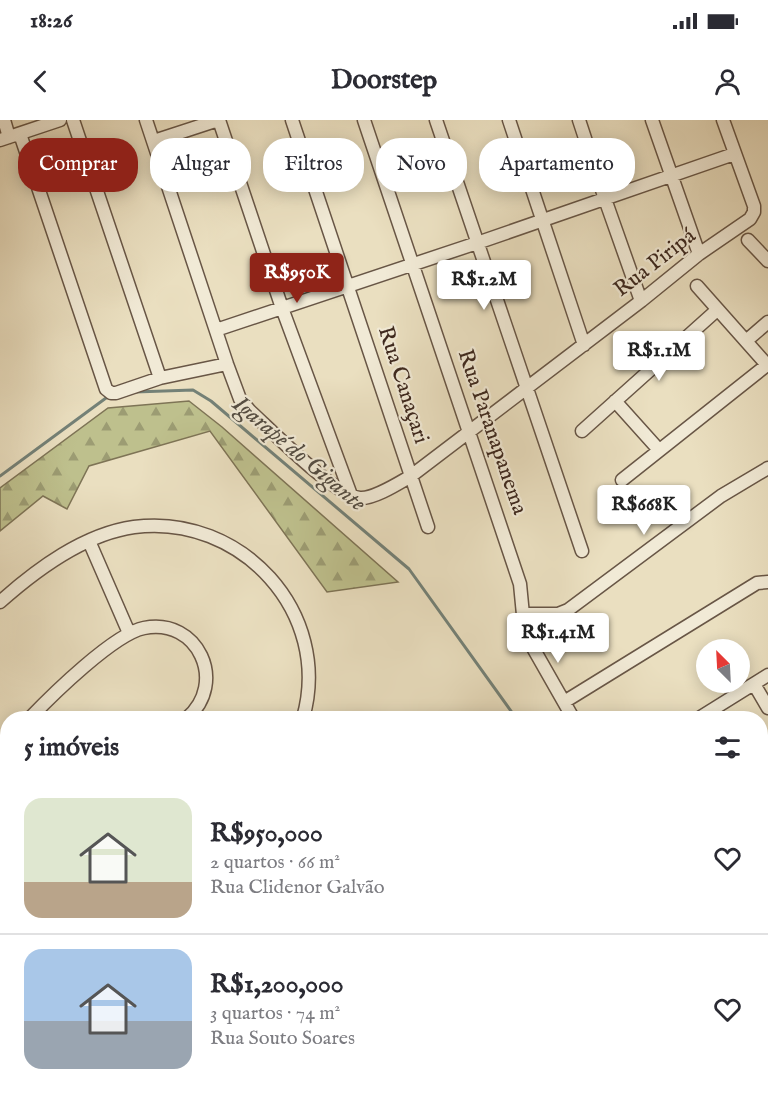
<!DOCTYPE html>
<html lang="pt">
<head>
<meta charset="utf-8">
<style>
  body { margin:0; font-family:"IM FELL English",serif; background:#f2f2f3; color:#2b2b33; height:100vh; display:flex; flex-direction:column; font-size:22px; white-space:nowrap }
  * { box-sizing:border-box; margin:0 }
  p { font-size:20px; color:#7c7c81 }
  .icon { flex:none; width:33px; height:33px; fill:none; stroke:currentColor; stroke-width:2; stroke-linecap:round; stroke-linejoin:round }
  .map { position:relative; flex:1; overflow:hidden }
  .drawer { position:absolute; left:0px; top:591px; width:768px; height:384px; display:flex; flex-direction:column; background:#fff; border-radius:24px 24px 0 0; box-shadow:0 3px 15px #0003 }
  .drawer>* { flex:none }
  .guide { position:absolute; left:18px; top:18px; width:732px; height:54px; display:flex; gap:12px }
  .needle { width:39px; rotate:336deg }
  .tools { position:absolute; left:696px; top:519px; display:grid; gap:12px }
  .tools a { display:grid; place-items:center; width:54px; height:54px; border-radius:50%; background:#fff; box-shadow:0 3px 15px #0003; font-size:30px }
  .price { position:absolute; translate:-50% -51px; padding:0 14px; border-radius:6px; background:#fff; color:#222; font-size:20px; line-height:39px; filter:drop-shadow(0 2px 3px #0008) }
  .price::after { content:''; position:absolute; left:50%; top:36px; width:18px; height:14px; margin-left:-9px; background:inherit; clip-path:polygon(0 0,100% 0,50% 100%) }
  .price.selected { background:#8f2418; color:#fff }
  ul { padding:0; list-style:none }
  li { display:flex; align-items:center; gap:18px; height:150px; padding:0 24px }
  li+li { border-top:2px solid #e1e1e2 }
  li span { display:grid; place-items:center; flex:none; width:168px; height:120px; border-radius:18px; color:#555 }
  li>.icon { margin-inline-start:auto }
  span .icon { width:72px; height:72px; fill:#fffc; stroke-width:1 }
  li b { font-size:26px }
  h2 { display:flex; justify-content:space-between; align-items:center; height:72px; padding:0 24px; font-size:26px }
  .chip { padding:0 21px; border-radius:24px; background:#fff; box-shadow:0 3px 15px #0003; font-size:21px; line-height:54px }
  .chip.selected { background:#8f2418; color:#fff }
  .status { display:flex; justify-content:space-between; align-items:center; height:42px; padding:0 30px; background:#fff; direction:ltr }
  .status svg { height:16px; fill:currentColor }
  header { display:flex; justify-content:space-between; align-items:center; height:78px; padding:0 24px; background:#fff; font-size:27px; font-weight:700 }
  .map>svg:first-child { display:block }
</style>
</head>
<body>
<div class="status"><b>18:26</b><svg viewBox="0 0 49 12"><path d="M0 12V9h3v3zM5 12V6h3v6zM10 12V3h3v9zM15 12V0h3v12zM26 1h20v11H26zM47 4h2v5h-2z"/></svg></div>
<header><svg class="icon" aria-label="back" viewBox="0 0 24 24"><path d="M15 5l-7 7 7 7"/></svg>Doorstep<svg class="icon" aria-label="person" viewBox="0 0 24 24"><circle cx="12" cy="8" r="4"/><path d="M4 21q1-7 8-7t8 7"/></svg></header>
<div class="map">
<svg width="768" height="975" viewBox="0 0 768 975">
  <defs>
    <pattern id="forest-firs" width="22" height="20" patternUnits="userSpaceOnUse" patternTransform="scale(1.5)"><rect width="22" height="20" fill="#bec08d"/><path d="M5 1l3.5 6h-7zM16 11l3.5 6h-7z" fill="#9c9c73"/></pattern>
  </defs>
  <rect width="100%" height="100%" fill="#eadfc0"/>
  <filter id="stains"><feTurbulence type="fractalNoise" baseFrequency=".00333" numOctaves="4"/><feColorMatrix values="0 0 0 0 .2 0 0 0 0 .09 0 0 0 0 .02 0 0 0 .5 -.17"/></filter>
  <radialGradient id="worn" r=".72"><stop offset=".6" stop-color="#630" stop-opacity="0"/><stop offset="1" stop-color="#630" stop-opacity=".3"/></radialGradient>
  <path fill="url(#forest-firs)" stroke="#7e7456" stroke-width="1.5" d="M189,281L222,307L398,462L327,472L210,311L89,346L67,389L43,376L0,411V368L108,288Z
    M768,945V975H677L690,968H760L761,949Z"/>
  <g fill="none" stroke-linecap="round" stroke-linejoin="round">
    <path stroke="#748177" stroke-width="3" d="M135,272L193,270L211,281L409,449L516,598
      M0,356L106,278L111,277
      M760,789L768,790"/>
    <defs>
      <path id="minor" d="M4,0L9,17
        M73,0L160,258
        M146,0L227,244L240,279L250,291C271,310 335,376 360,378C374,379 399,363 411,356L641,181L699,134L750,99L754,92V86L723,0
        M219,0L282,188L351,375
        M292,0L428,407
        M364,0L520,464L524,505L528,519L573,598
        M436,0L582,431
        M509,0L584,225
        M579,0L605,79L641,181
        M652,0L699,134
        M20,14L106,269L111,273H116L160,258L227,244
        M0,20L60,0
        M154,21L218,0
        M748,120L768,141
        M697,166L768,246
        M216,210L477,123L734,34
        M746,221L768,202
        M615,281L659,330
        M582,311L717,190
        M622,360L767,245
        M89,421L129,513
        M0,482C37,449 84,414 134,407C241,393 333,493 303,598
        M523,494H558L568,490L721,376L768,348
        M754,564L768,588
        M564,582L757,463L768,462
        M30,598C52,575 114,514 144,508C198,497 228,563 187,598
        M699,598L768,555
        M0,633L8,624
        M760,722L768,717
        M760,739L768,752
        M0,786L8,791
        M0,808L8,814
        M760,918L768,914
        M0,934L8,920
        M86,968V975
        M103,968V975
        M202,968V975
        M299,968L300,975
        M506,968L508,975
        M667,975L679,968"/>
    </defs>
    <use href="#minor" stroke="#685646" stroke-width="15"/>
    <use href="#minor" stroke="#f1ead6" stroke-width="12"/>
  </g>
  <g text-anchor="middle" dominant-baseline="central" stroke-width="4.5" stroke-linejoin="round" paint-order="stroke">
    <g font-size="22" fill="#3d281e" stroke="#f1ead6">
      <text transform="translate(655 143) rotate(-38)">Rua Piripá</text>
      <text transform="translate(403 265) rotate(72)">Rua Canaçari</text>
      <text transform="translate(492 312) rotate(71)">Rua Paranapanema</text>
    </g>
    <g font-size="24" font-style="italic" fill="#544d43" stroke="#f1ead6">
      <text transform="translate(299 334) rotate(40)">Igarapé do Gigante</text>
    </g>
  </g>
  <rect width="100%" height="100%" filter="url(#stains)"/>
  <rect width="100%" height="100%" fill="url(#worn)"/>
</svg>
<div class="tools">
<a><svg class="needle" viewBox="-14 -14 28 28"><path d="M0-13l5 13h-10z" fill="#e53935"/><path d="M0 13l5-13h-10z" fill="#7c7c81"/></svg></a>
</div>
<b class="price selected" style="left:297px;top:184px">R$950K</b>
<b class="price" style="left:484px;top:191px">R$1.2M</b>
<b class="price" style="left:659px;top:262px">R$1.1M</b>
<b class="price" style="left:644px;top:416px">R$668K</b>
<b class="price" style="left:558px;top:544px">R$1.41M</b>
<div class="guide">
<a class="chip selected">Comprar</a>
<a class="chip">Alugar</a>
<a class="chip">Filtros</a>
<a class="chip">Novo</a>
<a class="chip">Apartamento</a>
</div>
<section class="drawer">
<h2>5 imóveis<svg class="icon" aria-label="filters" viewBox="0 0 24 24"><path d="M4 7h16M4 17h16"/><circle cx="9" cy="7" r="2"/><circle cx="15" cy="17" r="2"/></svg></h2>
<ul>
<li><span style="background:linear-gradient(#dfe7d0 70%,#b9a48a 0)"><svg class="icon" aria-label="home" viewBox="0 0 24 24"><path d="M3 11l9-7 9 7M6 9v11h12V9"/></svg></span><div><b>R$950,000</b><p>2 quartos · 66 m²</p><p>Rua Clidenor Galvão</p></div><svg class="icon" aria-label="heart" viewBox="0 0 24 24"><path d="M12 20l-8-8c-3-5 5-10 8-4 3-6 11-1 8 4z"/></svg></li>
<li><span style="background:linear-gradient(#a9c7e8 60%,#9aa5b1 0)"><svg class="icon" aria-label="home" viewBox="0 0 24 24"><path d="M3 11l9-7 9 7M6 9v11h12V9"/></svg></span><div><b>R$1,200,000</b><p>3 quartos · 74 m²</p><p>Rua Souto Soares</p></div><svg class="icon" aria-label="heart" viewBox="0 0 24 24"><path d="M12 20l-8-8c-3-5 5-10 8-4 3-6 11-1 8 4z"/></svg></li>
</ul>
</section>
</div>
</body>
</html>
